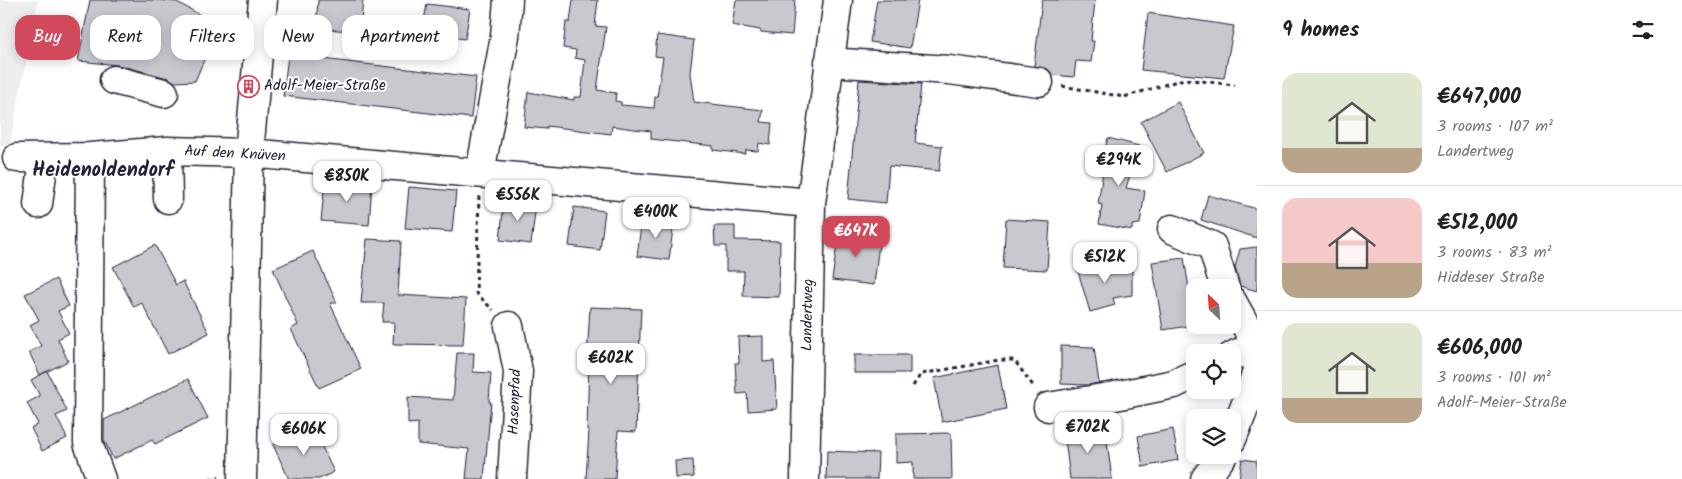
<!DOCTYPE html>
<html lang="en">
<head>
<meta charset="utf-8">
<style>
  body { margin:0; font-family:Kalam,sans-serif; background:#f2f2f2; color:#222; height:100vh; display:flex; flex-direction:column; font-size:19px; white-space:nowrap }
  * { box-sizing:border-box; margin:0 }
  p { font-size:16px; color:#767676 }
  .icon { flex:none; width:28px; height:28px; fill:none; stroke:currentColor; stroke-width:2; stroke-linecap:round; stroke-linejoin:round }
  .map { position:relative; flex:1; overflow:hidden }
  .panel { display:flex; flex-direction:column; background:#fff; width:425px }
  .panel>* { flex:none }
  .hud { position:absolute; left:15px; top:15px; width:475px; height:45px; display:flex; gap:10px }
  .needle { width:32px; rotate:335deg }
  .buttons { position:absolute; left:1186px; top:279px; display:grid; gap:10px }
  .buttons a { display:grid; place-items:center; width:55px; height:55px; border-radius:10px; background:#fff; box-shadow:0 2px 12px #0003; font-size:25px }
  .price { position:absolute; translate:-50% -42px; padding:0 11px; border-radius:10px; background:#fff; color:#222; font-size:16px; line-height:32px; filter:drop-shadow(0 1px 2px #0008) }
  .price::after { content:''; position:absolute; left:50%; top:30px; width:15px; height:11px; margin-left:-8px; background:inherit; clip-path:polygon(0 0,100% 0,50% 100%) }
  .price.selected { background:#d1495b; color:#fff }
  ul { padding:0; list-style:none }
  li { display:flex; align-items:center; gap:15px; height:125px; padding:0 25px }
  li+li { border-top:1px solid #e0e0e0 }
  li span { display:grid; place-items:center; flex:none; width:140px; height:100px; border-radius:15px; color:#555 }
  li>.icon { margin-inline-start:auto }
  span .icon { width:60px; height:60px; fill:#fffc; stroke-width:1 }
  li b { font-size:21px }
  h2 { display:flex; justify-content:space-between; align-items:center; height:60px; padding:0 25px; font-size:21px }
  .tag { padding:0 18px; border-radius:15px; background:#fff; box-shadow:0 2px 12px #0003; font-size:18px; line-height:45px }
  .tag.selected { background:#d1495b; color:#fff }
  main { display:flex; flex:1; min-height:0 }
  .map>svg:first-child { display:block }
</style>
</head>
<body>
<main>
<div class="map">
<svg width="1257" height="479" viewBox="0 0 1257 479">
  <rect width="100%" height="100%" fill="#fff"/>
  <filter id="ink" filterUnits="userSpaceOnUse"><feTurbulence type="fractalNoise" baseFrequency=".02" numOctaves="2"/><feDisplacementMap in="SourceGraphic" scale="10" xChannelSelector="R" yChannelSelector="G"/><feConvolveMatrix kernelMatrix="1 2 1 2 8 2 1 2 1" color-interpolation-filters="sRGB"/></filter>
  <g filter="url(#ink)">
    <path fill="#eeeef1" d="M0,0H38L10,144L0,145Z"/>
    <path fill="#c8c8cf" stroke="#22223b" d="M90,0H157L177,2L202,16L210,33L207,53L195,81L175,82L168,78L118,65L78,61Z
      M318,0H363L360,32L316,28Z
      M573,0H598L595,26L606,27L597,90L616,93L615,101L621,102V105L654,108L655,97H657L663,57L655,56L657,35L694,40L690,73L694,102L763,110L761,122L772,123L770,145L759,143L758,151L746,150L745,154L713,150V146L651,139V131L634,129L612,126L611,134L547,126V129L524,127L528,92L574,100V97H581L585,60L575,58L576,50L563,48L566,22H570Z
      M736,0H795L792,35L761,32L760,30L732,25Z
      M877,0H918L910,48L870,42Z
      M1042,0H1095L1091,41H1094L1091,62L1076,61L1074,77L1053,75L1048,69L1034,66Z
      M427,4L470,9L465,39L451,37L450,41L433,39L434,33L422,32Z
      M1148,13L1234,26L1224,78L1141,70Z
      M288,55L476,77L471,118L283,96Z
      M859,80L921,84L915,143L942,146L939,171L889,166L886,203L848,199Z
      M1178,102L1204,153L1167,172L1141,122Z
      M1108,138L1139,146L1126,188L1145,191L1140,224L1132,225V230L1099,224L1102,205L1098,204L1103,171L1099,169Z
      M325,180L372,184L369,225L321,221Z
      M409,187L456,191L452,232L405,228Z
      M1208,195L1257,209V238L1201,220Z
      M504,201L536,205L531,244L500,240Z
      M574,207L605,211L600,250L569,246Z
      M642,218L674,221L669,260L637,256Z
      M1006,219L1050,222L1047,270L1003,268Z
      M714,226H735V240L780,241L779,297L743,296L744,271H726V246H715Z
      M839,230L880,235L874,285L832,280Z
      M367,239L401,241L398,295L466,299L463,345L393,344L394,322H382L384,303H361Z
      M155,245L176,285L183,281L209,333L168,354L142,303L134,307L113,267Z
      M1257,247V291L1240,286L1235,267L1240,249Z
      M313,251L337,303H330L361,369L319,388L291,329L298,325L273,269Z
      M1184,258L1195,325L1163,330L1152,262Z
      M1108,259L1111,269L1132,265V295L1113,298L1115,305L1090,312L1077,268Z
      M56,279L69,306L58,311L69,333L58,339L68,361L40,375L29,352L41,346L30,325L39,320L25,294Z
      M590,307L641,309L636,432L618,431L615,479H586L589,430H587L589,359H587Z
      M763,336V362L774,361L777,409L748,411L747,393L737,394L735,363H739L738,337Z
      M1061,346L1094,347L1099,383L1088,385L1061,384Z
      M457,353H474L473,372L491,373L489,402H491L484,479H466L469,449L418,444V423L408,424V397L453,400Z
      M854,355H910V373H854Z
      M998,365L1006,409L942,422L934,378Z
      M47,371L67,411L56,416L67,438L42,451L31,428L38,424L27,403L40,396L31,380Z
      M188,379L208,418L155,444L152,440L113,459L104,440V420Z
      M312,426L334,472L319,479H289L273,445Z
      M1097,427H1105L1112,479H1070L1064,431Z
      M1173,429L1178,460L1143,467L1138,436Z
      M951,433L952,479H913V462L896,463V434Z
      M827,451L878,453L877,479H826Z
      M1242,459L1257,461V479H1239Z
      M693,460L694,477L676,478L675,461Z"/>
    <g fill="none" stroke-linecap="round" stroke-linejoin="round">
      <defs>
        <path id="minor" d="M829,62L949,70L1039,82
          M114,80L164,93
          M167,151L168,199
          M90,157L88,443L101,479
          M17,158L90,157L167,151L249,153L811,203
          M480,173L505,36L508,0
          M38,204L44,159
          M1172,229L1212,246L1225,288
          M1232,301L1257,346
          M509,326L518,371L512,479
          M1232,356L1238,353L1257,355
          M1048,407L1115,396L1174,384L1195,374
          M242,479L249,153L263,0
          M805,479L811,203L838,0"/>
        <path id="major" d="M1232,439L1249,396L1257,370
          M1205,479L1223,455"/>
      </defs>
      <use href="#minor" stroke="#22223b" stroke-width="31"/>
      <use href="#major" stroke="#22223b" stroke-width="31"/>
      <path stroke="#22223b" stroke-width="3" stroke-dasharray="4 4" stroke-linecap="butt" d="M1062,86L1124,97L1184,79L1235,85
        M479,196L476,293L493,310
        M913,386L921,374L999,360H1014L1034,387
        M210,479L219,477"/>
      <use href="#minor" stroke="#fff" stroke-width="28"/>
      <use href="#major" stroke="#fff" stroke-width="28"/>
    </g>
  </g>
  <defs>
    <symbol id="building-ring" viewBox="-11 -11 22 22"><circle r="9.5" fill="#fff" stroke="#d1495b" stroke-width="1.5"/><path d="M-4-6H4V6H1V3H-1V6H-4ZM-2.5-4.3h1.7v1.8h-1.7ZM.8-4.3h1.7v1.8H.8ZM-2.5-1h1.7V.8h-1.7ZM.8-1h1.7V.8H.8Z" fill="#d1495b"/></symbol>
  </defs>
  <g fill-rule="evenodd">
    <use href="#building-ring" x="236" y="74" width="25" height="25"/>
  </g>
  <g text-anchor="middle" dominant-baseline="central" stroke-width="4" stroke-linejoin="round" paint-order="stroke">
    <g font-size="15" fill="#22223b" stroke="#fff" text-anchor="start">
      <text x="264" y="86">Adolf-Meier-Straße</text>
    </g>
    <g font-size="15" fill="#22223b" stroke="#fff">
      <text transform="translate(235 154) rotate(3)">Auf den Knüven</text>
      <text transform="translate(808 315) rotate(-89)">Landertweg</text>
      <text transform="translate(515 402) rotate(-88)">Hasenpfad</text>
    </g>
    <g font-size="20" font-weight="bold" fill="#22223b" stroke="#fff">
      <text x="103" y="171">Heidenoldendorf</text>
    </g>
  </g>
</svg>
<div class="buttons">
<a><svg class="needle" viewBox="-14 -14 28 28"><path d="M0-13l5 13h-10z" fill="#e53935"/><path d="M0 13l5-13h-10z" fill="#767676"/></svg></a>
<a><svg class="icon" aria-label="locate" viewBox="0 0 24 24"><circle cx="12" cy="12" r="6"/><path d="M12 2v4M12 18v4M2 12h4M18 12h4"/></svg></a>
<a><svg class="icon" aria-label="layers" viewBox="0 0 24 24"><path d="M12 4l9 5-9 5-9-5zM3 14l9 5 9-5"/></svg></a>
</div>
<b class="price" style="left:1119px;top:187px">€294K</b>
<b class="price" style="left:347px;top:203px">€850K</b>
<b class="price" style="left:518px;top:222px">€556K</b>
<b class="price" style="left:656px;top:239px">€400K</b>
<b class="price selected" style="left:856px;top:258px">€647K</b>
<b class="price" style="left:1105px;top:284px">€512K</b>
<b class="price" style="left:611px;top:385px">€602K</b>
<b class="price" style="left:1088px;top:454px">€702K</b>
<b class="price" style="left:304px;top:456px">€606K</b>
<div class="hud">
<a class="tag selected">Buy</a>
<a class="tag">Rent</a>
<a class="tag">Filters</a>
<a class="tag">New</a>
<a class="tag">Apartment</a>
</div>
</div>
<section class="panel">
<h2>9 homes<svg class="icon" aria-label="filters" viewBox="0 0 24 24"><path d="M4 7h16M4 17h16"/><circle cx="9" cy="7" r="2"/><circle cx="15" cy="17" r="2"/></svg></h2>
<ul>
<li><span style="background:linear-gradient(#dfe7d0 75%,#b9a48a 0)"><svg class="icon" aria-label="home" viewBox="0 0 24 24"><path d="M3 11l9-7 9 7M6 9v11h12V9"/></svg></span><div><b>€647,000</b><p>3 rooms · 107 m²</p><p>Landertweg</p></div></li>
<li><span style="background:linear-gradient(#f6c9c9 65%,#b9a48a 0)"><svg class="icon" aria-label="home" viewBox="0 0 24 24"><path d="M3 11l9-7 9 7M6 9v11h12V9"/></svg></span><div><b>€512,000</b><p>3 rooms · 83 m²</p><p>Hiddeser Straße</p></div></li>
<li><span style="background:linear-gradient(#dfe7d0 75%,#b9a48a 0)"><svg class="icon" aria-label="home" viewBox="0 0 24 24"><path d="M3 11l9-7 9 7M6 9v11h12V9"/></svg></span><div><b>€606,000</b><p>3 rooms · 101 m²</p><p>Adolf-Meier-Straße</p></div></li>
</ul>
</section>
</main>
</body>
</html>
